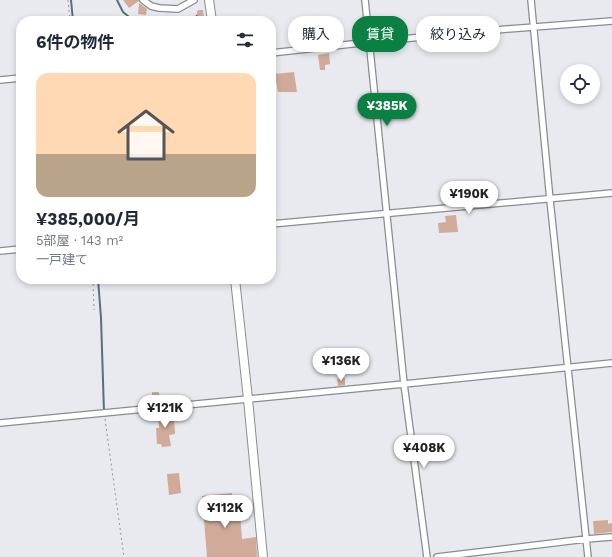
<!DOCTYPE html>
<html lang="ja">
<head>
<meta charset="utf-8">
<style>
  body { margin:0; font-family:"Work Sans","Noto Sans JP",sans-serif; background:#f6f6f7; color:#1f2937; height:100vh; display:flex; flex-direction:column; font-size:15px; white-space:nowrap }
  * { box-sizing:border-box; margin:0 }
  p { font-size:13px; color:#747a83 }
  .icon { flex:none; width:22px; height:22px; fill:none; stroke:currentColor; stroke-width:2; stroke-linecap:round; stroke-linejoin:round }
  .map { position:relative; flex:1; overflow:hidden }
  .panel { position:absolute; left:16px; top:16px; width:260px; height:268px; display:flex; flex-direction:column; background:#fff; border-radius:16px; box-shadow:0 2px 6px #0003 }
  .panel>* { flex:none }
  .guide { position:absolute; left:288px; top:16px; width:264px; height:36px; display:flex; gap:8px }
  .controls { position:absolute; left:560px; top:64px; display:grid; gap:8px }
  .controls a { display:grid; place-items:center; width:40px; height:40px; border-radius:50%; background:#fff; box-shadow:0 2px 6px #0003; font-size:20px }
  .price { position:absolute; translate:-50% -34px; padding:0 9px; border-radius:14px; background:#fff; color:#222; font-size:13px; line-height:26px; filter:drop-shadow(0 1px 2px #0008) }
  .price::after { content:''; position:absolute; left:50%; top:24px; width:12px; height:9px; margin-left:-6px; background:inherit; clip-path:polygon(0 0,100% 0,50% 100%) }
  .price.current { background:#0b8043; color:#fff }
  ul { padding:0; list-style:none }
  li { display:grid; align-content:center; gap:8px; height:212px; padding:0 20px }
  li+li { border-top:1px solid #e0e1e3 }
  li span { display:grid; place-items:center; height:124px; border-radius:12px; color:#555 }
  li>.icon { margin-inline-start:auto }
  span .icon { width:72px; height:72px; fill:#fffc; stroke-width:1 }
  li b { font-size:17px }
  h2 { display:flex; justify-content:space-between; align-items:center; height:48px; padding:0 20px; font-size:17px }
  .tag { padding:0 14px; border-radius:16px; background:#fff; box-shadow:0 2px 6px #0003; font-size:14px; line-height:36px }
  .tag.current { background:#0b8043; color:#fff }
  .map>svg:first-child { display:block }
</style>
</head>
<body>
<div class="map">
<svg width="612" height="557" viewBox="0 0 612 557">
  <rect width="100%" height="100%" fill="#e8eaef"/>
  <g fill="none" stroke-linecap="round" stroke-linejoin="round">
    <path stroke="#527379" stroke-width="2" d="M71,0L73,21
      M117,0L123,12L134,21
      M191,21L199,14
      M98,279L101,318L104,412"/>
  </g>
  <path fill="#d1ab99" d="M123,0H139V1L129,8Z
    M139,3L147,9L146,15L138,14Z
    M198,10H203L204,19L198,20L197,12Z
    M341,32L343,41L333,42L332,33Z
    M294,33H302L303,45L296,46Z
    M329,53L330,64L325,65V70H320L318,55Z
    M294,72L297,92H278L275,74Z
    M456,215L458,232L439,233L438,223L446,222L445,216Z
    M345,378V385L338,386L337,379Z
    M152,392H159V403L152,404Z
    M174,412L175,434L169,435L171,446L162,447L161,444H157L156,428H159L158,413Z
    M179,473L181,493L169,495L167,474Z
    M232,493L234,512H240L242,539L256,537L257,557H207L202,496Z
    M608,520V524L612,523V532L594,534L593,521Z"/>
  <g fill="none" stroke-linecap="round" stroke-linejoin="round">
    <defs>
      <path id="street" d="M143,0L151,6L159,8L178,9L194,0
        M365,0L404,384L427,557
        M531,0L550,200L588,557
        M271,53L370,42L507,29L612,21
        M0,80L21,78
        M271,224L612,193
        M0,251L21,249
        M0,423L248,399L404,384L612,363
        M437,557L586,539L612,537"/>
      <path id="secondary" d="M209,0L212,21
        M235,279L248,399L263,557"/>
    </defs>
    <use href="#street" stroke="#8a8c91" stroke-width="8"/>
    <use href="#secondary" stroke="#8a8c91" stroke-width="10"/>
    <path stroke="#95969a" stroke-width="1" stroke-dasharray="2 3" stroke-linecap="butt" d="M68,0L70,21
      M93,279L94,310
      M105,419L124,557"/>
    <use href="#street" stroke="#fff" stroke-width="5.5"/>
    <use href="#secondary" stroke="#fff" stroke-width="8"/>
  </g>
</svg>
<div class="controls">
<a><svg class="icon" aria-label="locate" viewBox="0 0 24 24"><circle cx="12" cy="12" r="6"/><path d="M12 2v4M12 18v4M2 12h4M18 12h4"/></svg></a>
</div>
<b class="price current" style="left:387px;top:127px">¥385K</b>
<b class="price" style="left:469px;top:215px">¥190K</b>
<b class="price" style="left:341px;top:382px">¥136K</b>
<b class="price" style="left:165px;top:429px">¥121K</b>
<b class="price" style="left:424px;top:469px">¥408K</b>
<b class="price" style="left:225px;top:529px">¥112K</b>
<div class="guide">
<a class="tag">購入</a>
<a class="tag current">賃貸</a>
<a class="tag">絞り込み</a>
</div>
<section class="panel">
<h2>6件の物件<svg class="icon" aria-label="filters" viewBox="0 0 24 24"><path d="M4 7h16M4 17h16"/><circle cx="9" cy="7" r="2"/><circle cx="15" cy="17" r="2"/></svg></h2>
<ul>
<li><span style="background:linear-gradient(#ffd9b3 65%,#b9a48a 0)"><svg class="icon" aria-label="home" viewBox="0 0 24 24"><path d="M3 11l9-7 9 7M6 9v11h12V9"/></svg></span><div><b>¥385,000/月</b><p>5部屋 · 143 m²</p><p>一戸建て</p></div></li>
</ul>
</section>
</div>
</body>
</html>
